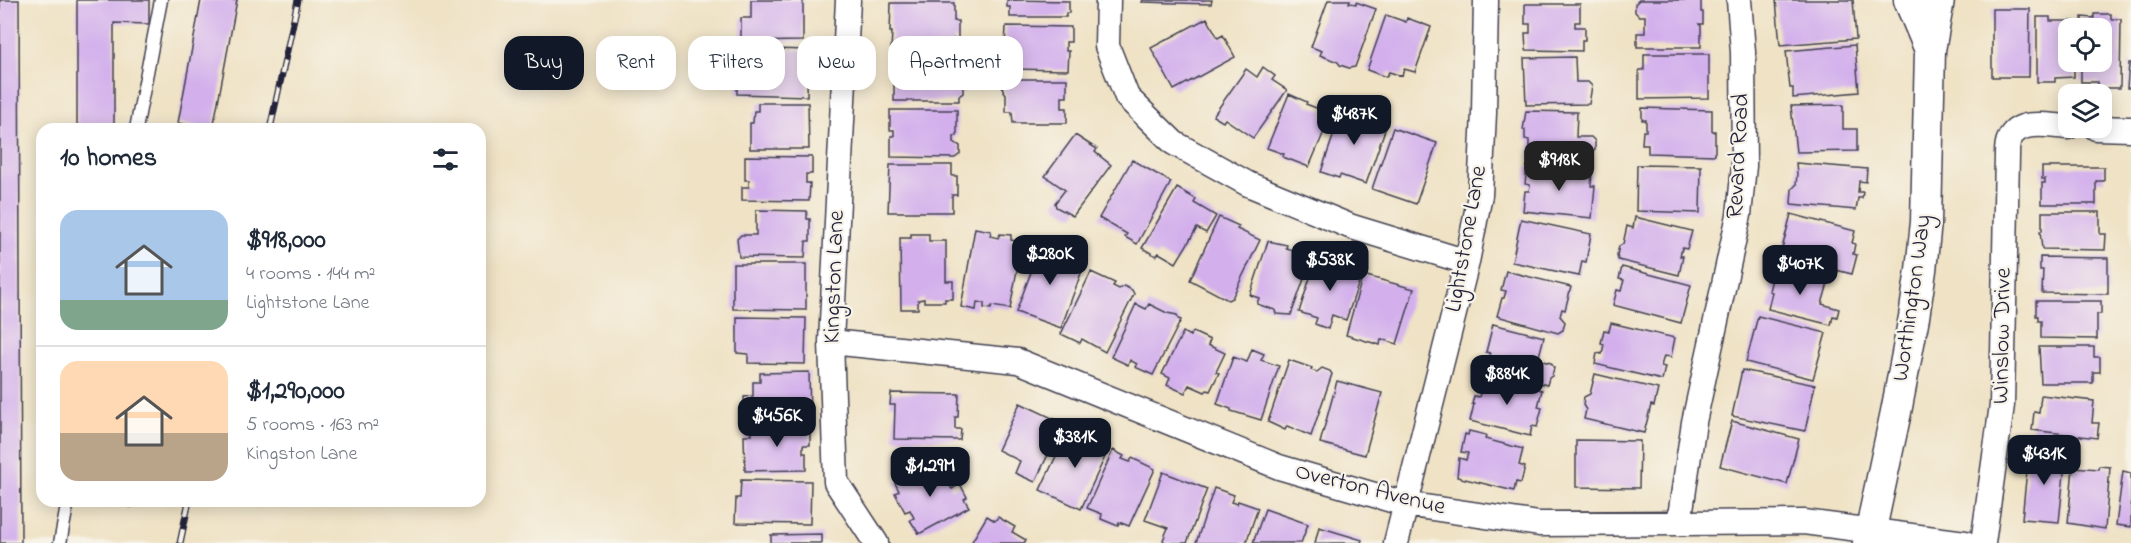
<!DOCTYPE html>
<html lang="en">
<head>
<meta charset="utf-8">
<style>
  body { margin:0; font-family:"Indie Flower",sans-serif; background:#f6f6f7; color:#1f2937; height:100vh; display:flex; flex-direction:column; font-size:22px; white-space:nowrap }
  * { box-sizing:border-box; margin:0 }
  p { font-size:20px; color:#747a83 }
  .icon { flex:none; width:33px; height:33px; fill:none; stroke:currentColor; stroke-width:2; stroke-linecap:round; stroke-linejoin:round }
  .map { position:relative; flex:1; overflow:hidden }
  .drawer { position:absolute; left:36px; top:123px; width:450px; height:384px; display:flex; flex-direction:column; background:#fff; border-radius:18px; box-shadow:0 3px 15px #0003 }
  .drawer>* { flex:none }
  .hud { position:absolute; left:504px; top:36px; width:570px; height:54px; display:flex; gap:12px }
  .fabs { position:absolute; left:2058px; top:18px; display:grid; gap:12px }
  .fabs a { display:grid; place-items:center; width:54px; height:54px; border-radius:12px; background:#fff; box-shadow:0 3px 15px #0003; font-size:30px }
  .price { position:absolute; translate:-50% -51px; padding:0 14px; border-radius:12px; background:#111827; color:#fff; font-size:20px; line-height:39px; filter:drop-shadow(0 2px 3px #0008) }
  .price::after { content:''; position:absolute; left:50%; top:36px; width:18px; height:14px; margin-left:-9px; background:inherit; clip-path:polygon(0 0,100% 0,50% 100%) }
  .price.current { background:#222; color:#fff }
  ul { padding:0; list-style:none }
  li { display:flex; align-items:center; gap:18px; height:150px; padding:0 24px }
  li+li { border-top:2px solid #e0e1e3 }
  li span { display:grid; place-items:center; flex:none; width:168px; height:120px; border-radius:18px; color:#555 }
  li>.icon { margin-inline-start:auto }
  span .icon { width:72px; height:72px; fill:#fffc; stroke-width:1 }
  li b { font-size:26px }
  h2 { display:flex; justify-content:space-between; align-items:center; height:72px; padding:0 24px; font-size:26px }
  .tag { padding:0 21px; border-radius:18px; background:#fff; box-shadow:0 3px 15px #0003; font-size:21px; line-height:54px }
  .tag.current { background:#111827; color:#fff }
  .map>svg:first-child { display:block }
</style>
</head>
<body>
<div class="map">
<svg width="2131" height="543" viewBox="0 0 2131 543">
  <rect width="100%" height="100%" fill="#f7f3e8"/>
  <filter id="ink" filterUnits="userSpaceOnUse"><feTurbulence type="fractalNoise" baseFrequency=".0167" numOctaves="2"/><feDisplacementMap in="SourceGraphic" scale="12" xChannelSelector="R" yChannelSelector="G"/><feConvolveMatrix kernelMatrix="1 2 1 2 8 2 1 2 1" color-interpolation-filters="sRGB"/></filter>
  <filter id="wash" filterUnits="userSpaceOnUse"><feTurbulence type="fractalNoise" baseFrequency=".008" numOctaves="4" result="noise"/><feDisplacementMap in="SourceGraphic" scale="24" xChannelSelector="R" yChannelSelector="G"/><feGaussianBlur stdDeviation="1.35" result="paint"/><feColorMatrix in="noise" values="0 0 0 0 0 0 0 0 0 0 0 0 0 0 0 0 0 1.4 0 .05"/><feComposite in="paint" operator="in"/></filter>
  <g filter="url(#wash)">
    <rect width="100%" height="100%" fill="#efe2c5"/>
    <g id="blocks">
      <path fill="#d3b0ec" d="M0,0H19L21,543H0Z
        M77,0H149V24L114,23V129H77Z
        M201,0H237L213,129L178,123Z
        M751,0H803V41L741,42V18H751Z
        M1007,0L1069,1V13H1066V17H1010V7H1007Z
        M1143,0H1212L1211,4L1142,2Z
        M1328,0H1350L1349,3L1356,4V2L1376,9L1355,67L1349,68L1340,65L1338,62L1320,55L1322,51L1311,47Z
        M1639,0H1701V12H1703V24H1699L1701,26V47H1637V33H1645V16H1639L1635,12V4Z
        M1776,0H1853L1856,39L1780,45Z
        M891,3H954V21H958V39H953V49H891L892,32H890Z
        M1525,4H1580V22H1575V27H1585V40H1582V51L1526,50L1525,33H1530V24H1525Z
        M1992,9H2030L2029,77H1992Z
        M2094,14H2111V19H2121L2120,88H2098V82H2081V62H2102V28H2082V17L2094,18Z
        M1386,15L1406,22L1407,18L1431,27L1415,72L1404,69L1402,76L1389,72L1386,77L1367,70Z
        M2037,17H2050V21H2074V28H2068V62H2074V77L2055,78V82H2037Z
        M1207,18L1218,38L1223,35L1235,57L1174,90L1151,48Z
        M1006,26L1071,27V42H1066V51H1069L1068,70L1002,69V58L1008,55V49L1005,48Z
        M1855,45L1859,92L1793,98V88H1790L1786,51Z
        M738,48L808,50L807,96L737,94Z
        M1644,54H1709V98L1639,99V70H1644Z
        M894,56L947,57V68H953V84H963V93L959,96V101H894Z
        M1575,57L1576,82H1588L1592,86L1589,104L1526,105L1524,58Z
        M2129,63H2131V88H2127Z
        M1263,67L1275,76L1272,80L1287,90L1253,138L1225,119L1223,122L1213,116L1246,69L1257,77Z
        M1007,79H1067V97H1062V108H1067V123H1013L1012,112H1006V94L1003,90L1002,84Z
        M1289,94L1307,102L1306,104L1324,111L1322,117L1329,120L1309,167L1283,157L1284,154L1267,148Z
        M758,103H808L809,149H750V123H753L754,111H758Z
        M1843,105V129H1857V151L1796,152L1791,106Z
        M1343,107L1373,118L1377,116L1385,119L1387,124L1366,184L1340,175L1339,178L1321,172Z
        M1642,108L1712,110V131H1715V155L1648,153V144H1642L1643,131H1646V120H1642Z
        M890,110H957V136H954V142L960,146V154L955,158L891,157V136H894V130H890Z
        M1526,111L1577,112L1576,137H1591L1595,141V150L1592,152V159L1529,158V140L1525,139V130H1523Z
        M1393,128L1437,143L1416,204L1372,189Z
        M1075,135L1097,149L1095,152L1111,165L1073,216L1056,207L1055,203L1065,190L1045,176Z
        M745,156L812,157V174H806V183H810L809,201L742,200V187H749V180H745Z
        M1132,160L1171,182L1137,244L1125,237L1127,234L1099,218Z
        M1796,163L1867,169L1866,182L1859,181L1858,192H1863L1862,198H1858L1856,210L1791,204L1792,189L1796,185L1797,174Z
        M890,165H952V176H957V195H952V212H888Z
        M1637,165L1701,166L1700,213L1636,211Z
        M1527,166L1592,173L1591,186H1595L1592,218L1523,211L1525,191H1529L1530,185L1525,184Z
        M2042,167H2104V181H2096V204H2042V183H2045V179H2042Z
        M1177,188L1196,199L1194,203L1216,216L1206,233L1197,228L1176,263L1159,253L1156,256L1142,248Z
        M756,210L807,211V219H810V241H806L805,258L739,257L737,239L741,235H756Z
        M2042,212H2100V234H2106L2105,250L2042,249L2040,231H2042Z
        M1791,214L1855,231L1852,243L1855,244L1853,254L1857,255L1852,274L1780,256Z
        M1219,217L1239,226L1237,229L1260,240L1232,298L1228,300L1190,280Z
        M1635,217L1692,231L1687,249L1682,248L1680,256H1683L1679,275L1618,260L1617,255L1619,246L1623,244L1627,226L1633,228Z
        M1521,219L1591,234L1586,262L1582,261L1579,276L1512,262Z
        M975,228L991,231L990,236L998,238L1000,234L1011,235V240L1022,242L1010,309L992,306L991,309L984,308V303L977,302L976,310L961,307Z
        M911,234H929V241H946V281H953V299H945V302H924V299L918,300V309H901L900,238H911Z
        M1268,241L1287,245L1286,248L1312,257L1291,315L1276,314L1275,310L1257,304L1259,298L1250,295Z
        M1042,243L1072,255L1070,259L1084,265L1061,328L1016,312Z
        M1317,256L1349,267L1348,269L1362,273L1346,320L1332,315L1328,329L1315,324L1317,318L1299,312Z
        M2040,257L2108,258V294L2042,293L2043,270H2040Z
        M733,264H806V310L733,309Z
        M1775,266L1829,280L1822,304L1839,309L1837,317L1833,316L1831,325L1768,309L1772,292L1769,291Z
        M1622,267L1691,285L1681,323L1613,305L1617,290L1621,291L1624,280L1619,279Z
        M1506,271L1571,287L1565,310L1562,309L1560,316L1565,322L1563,330L1558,333L1497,316L1502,298H1504L1506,291L1501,290Z
        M1091,272L1115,283L1113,286L1119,289L1124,286L1132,290L1134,294L1105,352L1082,339L1080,343L1061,334Z
        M1363,275L1414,289L1397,344L1381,339L1380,345L1346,335Z
        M2036,301H2101V314H2097V339L2041,338V321H2038V316H2036Z
        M1136,304L1146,309L1149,304L1167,313L1177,315L1178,319L1181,320L1153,375L1135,367L1137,364L1130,360L1128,365L1111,357Z
        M1758,316L1826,333L1813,379L1746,362Z
        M737,317L806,318L805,364L748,363V354L737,353Z
        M1611,323L1675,338L1671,357L1664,356L1661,366L1665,367L1662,380L1595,364L1597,353L1602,354L1604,344L1601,343L1604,330L1609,331Z
        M1493,324L1544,337L1538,360L1551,363L1554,368L1552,376L1549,378L1547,385L1486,369L1490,353L1486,352Z
        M1183,332L1190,336L1193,332L1210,340L1208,345L1225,353L1216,372L1219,373L1210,391L1207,390L1205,392L1189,385L1185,393L1167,385L1170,378L1162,374Z
        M2039,347H2094V357H2100V372H2093V383H2041Z
        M1252,349L1264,354L1261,360L1279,366L1261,420L1231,411V409L1217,404L1233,357L1247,362Z
        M1289,360L1312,368L1311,370L1317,372L1322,368L1330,371L1332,374L1311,436L1287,426L1285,430L1268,422Z
        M1742,370L1815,385L1805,431L1732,416Z
        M809,372L810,417L745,418L744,397L753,396V382H760V373Z
        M1595,374L1658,389L1654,406L1651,405L1644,433L1584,419L1586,410L1583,405L1584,397L1590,394Z
        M1481,375L1542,390L1538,407L1542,408L1537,427L1532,426L1530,436L1470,421L1474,404H1472L1474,396L1479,397L1481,390L1477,389Z
        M1337,381L1382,393L1365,455L1320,443Z
        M891,393L959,394L958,417H955V429H961L960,440L894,439L895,405H890Z
        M2041,395L2094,401L2092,423H2099L2097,438L2032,430L2034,412L2039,413Z
        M1020,403L1063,423L1035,482L1015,473L1020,461L998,450Z
        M1732,421L1799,439L1787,484L1720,466Z
        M810,425V445H803V453H806V470L745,471L744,435H752V426Z
        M1087,430L1095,434L1093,438L1110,446L1081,509L1040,490L1067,433L1082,440Z
        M1469,431L1486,435L1485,439L1523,449L1519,465L1525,467L1521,483L1516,482L1514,491L1457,477L1459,458L1466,460L1468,453L1461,452L1465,434L1468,435Z
        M1576,440L1640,441L1639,488L1576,487Z
        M1113,450L1124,456L1122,459L1130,462L1132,458L1155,469L1129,526L1119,522L1118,526L1101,519L1102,514L1087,508Z
        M2029,450L2066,454L2059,522L2022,519Z
        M2099,466L2110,467L2105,529L2068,523L2073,467L2098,469Z
        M944,467L953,484L950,486L952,489L960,484L967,497L964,499L969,507L919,534L910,520L914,518L910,510L905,512L895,493L899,491L895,483L922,468L927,476Z
        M2123,471L2131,473V527L2116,525Z
        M1163,472L1207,489L1187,543H1165L1163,540L1168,528L1145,520Z
        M741,480L811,481L810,524L735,523L736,498H740Z
        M1214,488L1234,495L1231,502L1237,504L1238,501L1258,508L1246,543H1196Z
        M106,501H132L131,507Z
        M1265,509L1308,524L1301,543H1253Z
        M987,516L995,521L998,517L1015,527L1012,532L1026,540L1024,543H971Z
        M1319,527L1362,540L1361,543H1315Z
        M822,534V543H771V535Z"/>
    </g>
  </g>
  <g filter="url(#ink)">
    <use href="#blocks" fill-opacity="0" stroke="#413f50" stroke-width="1.5"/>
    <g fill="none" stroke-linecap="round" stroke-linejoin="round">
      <defs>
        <path id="service" d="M136,129L161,0
          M60,543L68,501"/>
        <path id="minor" d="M848,0L831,342L836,482L876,543
          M1108,0L1107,46L1127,97L1174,143L1248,184L1352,227L1467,262
          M2096,128L2131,129
          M831,342L1018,361L1279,467L1405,504L1539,524L1804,522L1965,543
          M1679,523L1694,422L1739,215L1744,166L1743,52L1739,0
          M1396,543L1467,262L1480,195L1484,113L1486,0
          M1983,543L2002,405L2007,155C2007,150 2007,144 2009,140C2018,118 2050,126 2068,127"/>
        <path id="tertiary" d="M1909,0L1930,50
          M1868,543L1896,412L1914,317L1921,270L1926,222L1930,50L1939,0"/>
      </defs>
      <use href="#service" stroke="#413f50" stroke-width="15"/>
      <use href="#minor" stroke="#413f50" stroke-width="27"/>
      <use href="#tertiary" stroke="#413f50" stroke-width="33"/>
      <use href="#service" stroke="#fff" stroke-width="12"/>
      <use href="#minor" stroke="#fff" stroke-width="24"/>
      <use href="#tertiary" stroke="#fff" stroke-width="30"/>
      <defs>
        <path id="rail" d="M270,129L298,0
          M180,543L189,501"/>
      </defs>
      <use href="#rail" stroke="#22223b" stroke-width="7"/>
      <use href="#rail" stroke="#f7f3e8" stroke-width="4.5" stroke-dasharray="14" stroke-linecap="butt"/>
    </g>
  </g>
  <g text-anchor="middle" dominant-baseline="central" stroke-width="4.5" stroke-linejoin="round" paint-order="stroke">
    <g font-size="24" fill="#22223b" stroke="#f7f3e8">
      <text transform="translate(1739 156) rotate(-87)">Revard Road</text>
      <text transform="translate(1467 239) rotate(-80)">Lightstone Lane</text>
      <text transform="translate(835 277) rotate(-88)">Kingston Lane</text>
      <text transform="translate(1913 298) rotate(-82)">Worthington Way</text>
      <text transform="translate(2003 336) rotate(-89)">Winslow Drive</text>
      <text transform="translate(1370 490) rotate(14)">Overton Avenue</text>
    </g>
  </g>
</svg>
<div class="fabs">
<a><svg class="icon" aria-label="locate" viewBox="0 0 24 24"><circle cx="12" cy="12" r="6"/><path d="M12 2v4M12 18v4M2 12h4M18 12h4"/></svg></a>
<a><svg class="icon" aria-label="layers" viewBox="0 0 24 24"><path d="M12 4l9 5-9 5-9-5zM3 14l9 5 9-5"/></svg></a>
</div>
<b class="price" style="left:1354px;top:146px">$487K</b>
<b class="price current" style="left:1559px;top:192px">$918K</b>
<b class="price" style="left:1050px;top:286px">$280K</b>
<b class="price" style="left:1330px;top:292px">$538K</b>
<b class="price" style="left:1800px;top:296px">$407K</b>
<b class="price" style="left:1507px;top:406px">$884K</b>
<b class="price" style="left:777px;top:448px">$456K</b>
<b class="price" style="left:1075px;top:469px">$381K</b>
<b class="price" style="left:2044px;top:486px">$431K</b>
<b class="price" style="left:930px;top:498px">$1.29M</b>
<div class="hud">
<a class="tag current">Buy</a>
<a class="tag">Rent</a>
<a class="tag">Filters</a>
<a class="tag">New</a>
<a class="tag">Apartment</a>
</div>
<section class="drawer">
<h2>10 homes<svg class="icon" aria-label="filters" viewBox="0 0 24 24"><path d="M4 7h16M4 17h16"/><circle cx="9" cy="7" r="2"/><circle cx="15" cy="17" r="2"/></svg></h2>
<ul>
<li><span style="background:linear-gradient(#a9c7e8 75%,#7fa58c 0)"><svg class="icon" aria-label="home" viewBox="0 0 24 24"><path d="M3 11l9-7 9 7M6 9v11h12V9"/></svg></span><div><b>$918,000</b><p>4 rooms · 144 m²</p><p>Lightstone Lane</p></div></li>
<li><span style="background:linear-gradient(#ffd9b3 60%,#b9a48a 0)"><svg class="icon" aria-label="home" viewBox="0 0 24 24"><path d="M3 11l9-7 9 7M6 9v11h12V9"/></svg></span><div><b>$1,290,000</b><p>5 rooms · 163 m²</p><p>Kingston Lane</p></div></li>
</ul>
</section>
</div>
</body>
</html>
